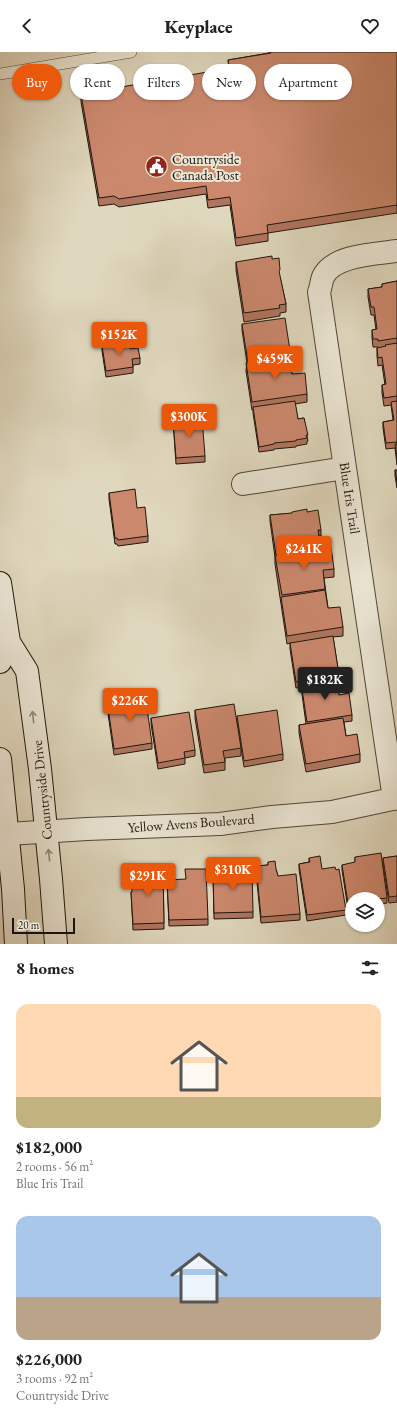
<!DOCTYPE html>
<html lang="en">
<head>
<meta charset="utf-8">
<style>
  body { margin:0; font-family:"EB Garamond",serif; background:#f2f2f2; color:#202124; height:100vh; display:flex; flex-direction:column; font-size:15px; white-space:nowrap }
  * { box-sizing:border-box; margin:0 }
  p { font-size:13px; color:#757577 }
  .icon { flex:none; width:22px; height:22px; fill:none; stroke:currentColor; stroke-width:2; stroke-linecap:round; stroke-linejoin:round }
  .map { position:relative; height:892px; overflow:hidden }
  .side { display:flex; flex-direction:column; background:#fff; flex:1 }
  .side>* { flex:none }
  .guide { position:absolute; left:12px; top:12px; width:373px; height:36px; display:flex; gap:8px }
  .buttons { position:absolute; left:345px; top:840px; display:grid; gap:8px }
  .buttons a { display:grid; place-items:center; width:40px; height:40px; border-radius:50%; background:#fff; box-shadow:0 1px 3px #0004; font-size:20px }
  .scale { position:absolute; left:12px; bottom:10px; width:63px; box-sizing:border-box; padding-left:4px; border:2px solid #20150e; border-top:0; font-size:11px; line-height:14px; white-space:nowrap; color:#20150e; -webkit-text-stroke:3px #ebe6d5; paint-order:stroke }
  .price { position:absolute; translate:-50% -34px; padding:0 9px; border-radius:4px; background:#ea580c; color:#fff; font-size:13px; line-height:26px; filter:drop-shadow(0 1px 2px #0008) }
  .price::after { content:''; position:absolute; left:50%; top:24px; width:12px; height:9px; margin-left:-6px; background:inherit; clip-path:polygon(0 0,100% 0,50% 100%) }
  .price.on { background:#222; color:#fff }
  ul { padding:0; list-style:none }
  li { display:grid; align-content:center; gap:8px; height:212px; padding:0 16px }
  li span { display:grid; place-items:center; height:124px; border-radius:12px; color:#555 }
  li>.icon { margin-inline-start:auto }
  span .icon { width:72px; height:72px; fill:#fffc; stroke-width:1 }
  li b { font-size:17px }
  h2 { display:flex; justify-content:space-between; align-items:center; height:48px; padding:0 16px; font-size:17px }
  .tag { padding:0 14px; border-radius:18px; background:#fff; box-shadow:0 1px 3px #0004; font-size:14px; line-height:36px }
  .tag.on { background:#ea580c; color:#fff }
  header { display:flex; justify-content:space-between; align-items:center; height:52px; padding:0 16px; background:#fff; font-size:18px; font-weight:800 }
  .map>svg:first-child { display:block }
</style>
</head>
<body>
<header><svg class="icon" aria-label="back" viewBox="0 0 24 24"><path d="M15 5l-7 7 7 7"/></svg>Keyplace<svg class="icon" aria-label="heart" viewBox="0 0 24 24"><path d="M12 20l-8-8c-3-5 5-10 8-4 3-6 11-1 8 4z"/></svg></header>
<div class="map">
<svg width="397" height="892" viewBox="0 0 397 892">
  <rect width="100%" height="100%" fill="#e0d8be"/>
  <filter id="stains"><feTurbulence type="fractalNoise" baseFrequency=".005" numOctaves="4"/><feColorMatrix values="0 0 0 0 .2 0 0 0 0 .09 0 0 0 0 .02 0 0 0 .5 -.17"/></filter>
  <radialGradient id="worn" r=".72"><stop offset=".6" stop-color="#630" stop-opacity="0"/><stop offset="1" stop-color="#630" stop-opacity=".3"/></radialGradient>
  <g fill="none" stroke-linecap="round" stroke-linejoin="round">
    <defs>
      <path id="service" d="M0,22L131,0"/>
      <path id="minor" d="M243,432L345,416
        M394,747L319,240C321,236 321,230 323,225C333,203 376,202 397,199
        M8,782L87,777L220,772L272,765L332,760L397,746"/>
      <path id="secondary" d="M0,531L9,590L27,619L40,717L51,827L56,892
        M0,610L9,590
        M0,707L13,837L16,892"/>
    </defs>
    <use href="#service" stroke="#50463a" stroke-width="12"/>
    <use href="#minor" stroke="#50463a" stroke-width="24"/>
    <use href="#secondary" stroke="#20150e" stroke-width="24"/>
    <use href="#service" stroke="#ebe6d5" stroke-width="11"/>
    <use href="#minor" stroke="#ebe6d5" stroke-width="22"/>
    <use href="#secondary" stroke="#ebe6d5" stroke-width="22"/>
  </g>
  <path fill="#af755e" stroke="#20150e" d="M269,0H397V161L268,181V189L236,194L230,153L208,156L206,142L119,155L114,152L99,154L81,50V42L229,18L228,8L269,1Z
    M236,210L280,225L286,252V260L280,261V264L244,270L236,218Z
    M397,229V413L395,396L386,397L383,376V370L393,368L391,353L384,354L382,341V333H385L382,313L378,314L377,304V296H378V295H373L372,286V278H376L374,263H371L368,245V237L382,235V232Z
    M242,272L291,305V311L292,322L307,342V350L295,352L298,367L304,366L308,389H307V392L296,394V395L274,397V398L259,400L253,361V358H252L246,319L247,311L242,278Z
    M102,294L130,297L140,306V312L133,313V321L106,325L102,299Z
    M173,368L205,404V410L176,412Z
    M395,418H397V436L395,424Z
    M109,441L137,456L148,484V490L118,494L117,492H115L109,447Z
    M307,460L321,484H319L320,497L334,517V525L324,526L328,556L343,575V584L333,585L339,623V629H337L339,643L352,663V669L344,670L346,684L360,702V710L306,720L299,681V673L306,672L301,635L296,636L290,597V591L287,592L275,512V505L270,469V463Z
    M107,649L152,691V697L114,703L107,655Z
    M195,658L241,696V704L225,706V718L204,721L195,666Z
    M237,664L283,702V708L244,715L237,670Z
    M151,666L195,698V704L185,706V712L158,717L151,672Z
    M397,804V850L389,851L383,812V806Z
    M355,805L387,846V851L378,853V847H352V857H348L342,818V813L355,811Z
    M309,806L322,817L346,858V863L307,869L299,817V812L309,810Z
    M268,810L276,817L278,824L300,862V868L261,871L256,820V814L268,813Z
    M163,816L164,877L133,878L131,840H132Z
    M213,822H225L253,860V866L214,867Z
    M167,828L208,867V873L169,874Z"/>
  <path fill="#8e5f4c" stroke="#20150e" d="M318,478H321V484H318Z"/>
  <path fill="#cb886d" stroke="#20150e" d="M270,0H397V153L267,173L268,181L236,186L230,145L208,148L206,134L119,147L114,144L99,146L81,42L213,19V21L230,18L228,8L271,1Z
    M272,204V207L279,206L280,218L279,219L286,252L279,253L280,256L244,261L236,210Z
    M397,229V286L378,289V287H373L372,278L377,277L374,255H371L368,237L382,235V232Z
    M285,266L291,305L248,311L242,272Z
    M128,290L130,297L138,296L140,306L132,307L133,315L106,319L102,294Z
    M397,291V344L384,346L382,333L386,332L382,305L378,306L377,296L386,294L385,293Z
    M290,305L292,322L305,321L307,342L252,350L246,311Z
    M295,349L298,367L304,366L308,383H306L307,386L296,388V389L274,391V392L259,395L253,355Z
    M397,349V390L386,391L383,370L394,368L391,350Z
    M202,366L205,404L176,406L173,368Z
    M395,392H397V407Z
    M395,418H397V430Z
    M135,437L137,456L145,455L148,484L118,488L117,486H115L109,441Z
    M307,457V460L318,458L321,478H318L320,493L317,494L318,497L276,503L270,463L292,461V460Z
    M331,495L334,517L323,518L325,537L282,543L275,504Z
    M325,538L328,556L340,555L343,575L287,584L281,545Z
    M333,584L339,623L296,630L290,591Z
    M336,626L339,643L349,641L352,663L307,670L301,631Z
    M145,643L152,691L114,697L107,649Z
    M234,652L241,696L223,699L225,710L204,713L195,658Z
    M277,658L283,702L244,709L237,664Z
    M189,660L195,698L184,700L185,706L158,711L151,666Z
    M343,666L346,684L357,682L360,702L306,712L299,673Z
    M381,801L387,846L378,847H352V851H348L342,813L355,810V805Z
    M320,804L322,817L335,815L336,818L339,817L346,858L307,863L299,812L310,810L309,806Z
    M397,804V844L389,845L383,806Z
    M275,809L276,817L278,824L296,822L300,862L261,865L256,814L268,813V810Z
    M163,816L164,871L133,872L131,840H132V822L142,821V817Z
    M185,817H206L208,867L169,868L167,828L186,827Z
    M225,817H252L253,860L214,861L213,822H225Z"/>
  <defs><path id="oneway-shaft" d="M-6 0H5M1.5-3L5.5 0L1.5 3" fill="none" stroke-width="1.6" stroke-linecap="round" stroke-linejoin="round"/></defs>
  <g stroke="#90887b">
    <use href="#oneway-shaft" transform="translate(33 665) rotate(-97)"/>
    <use href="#oneway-shaft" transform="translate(49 803) rotate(-96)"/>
  </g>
  <defs>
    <symbol id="civic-disc" viewBox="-11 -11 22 22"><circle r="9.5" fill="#8f2418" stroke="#ebe6d5"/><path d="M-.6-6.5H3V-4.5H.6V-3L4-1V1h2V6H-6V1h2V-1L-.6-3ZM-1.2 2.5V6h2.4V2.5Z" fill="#fff"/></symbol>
  </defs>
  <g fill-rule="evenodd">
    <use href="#civic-disc" x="144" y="102" width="25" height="25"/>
  </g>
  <g text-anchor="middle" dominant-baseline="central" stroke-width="4" stroke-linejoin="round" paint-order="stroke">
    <g font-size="14" fill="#20150e" stroke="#ebe6d5" text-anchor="start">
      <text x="172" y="107">Countryside<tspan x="172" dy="16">Canada Post</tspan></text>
    </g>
    <g font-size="14" fill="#20150e" stroke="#ebe6d5">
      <text transform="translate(350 446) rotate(81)">Blue Iris Trail</text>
      <text transform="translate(42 738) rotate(-96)">Countryside Drive</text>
      <text transform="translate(191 771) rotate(-4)">Yellow Avens Boulevard</text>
    </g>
  </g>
  <rect width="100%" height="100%" filter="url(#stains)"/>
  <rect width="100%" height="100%" fill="url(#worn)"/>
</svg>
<div class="buttons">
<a><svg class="icon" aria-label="layers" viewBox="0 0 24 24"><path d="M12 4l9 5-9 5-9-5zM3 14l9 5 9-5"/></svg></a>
</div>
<div class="scale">20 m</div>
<b class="price" style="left:119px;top:304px">$152K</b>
<b class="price" style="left:275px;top:328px">$459K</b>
<b class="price" style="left:189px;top:386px">$300K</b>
<b class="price" style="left:304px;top:518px">$241K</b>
<b class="price on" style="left:325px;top:649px">$182K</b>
<b class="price" style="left:130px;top:670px">$226K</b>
<b class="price" style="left:233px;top:839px">$310K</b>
<b class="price" style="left:148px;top:845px">$291K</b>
<div class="guide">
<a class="tag on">Buy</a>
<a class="tag">Rent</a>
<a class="tag">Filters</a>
<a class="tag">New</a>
<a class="tag">Apartment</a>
</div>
</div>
<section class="side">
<h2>8 homes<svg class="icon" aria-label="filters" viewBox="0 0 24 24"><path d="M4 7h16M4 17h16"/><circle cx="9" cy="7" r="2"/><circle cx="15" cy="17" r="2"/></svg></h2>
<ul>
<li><span style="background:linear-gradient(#ffd9b3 75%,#c2b280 0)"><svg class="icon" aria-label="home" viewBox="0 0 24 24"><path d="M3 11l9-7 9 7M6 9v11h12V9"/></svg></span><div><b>$182,000</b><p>2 rooms · 56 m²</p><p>Blue Iris Trail</p></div></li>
<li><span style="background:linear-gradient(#a9c7e8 65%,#b9a48a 0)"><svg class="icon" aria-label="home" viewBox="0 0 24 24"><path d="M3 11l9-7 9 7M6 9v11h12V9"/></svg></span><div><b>$226,000</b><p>3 rooms · 92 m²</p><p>Countryside Drive</p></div></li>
</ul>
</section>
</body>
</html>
